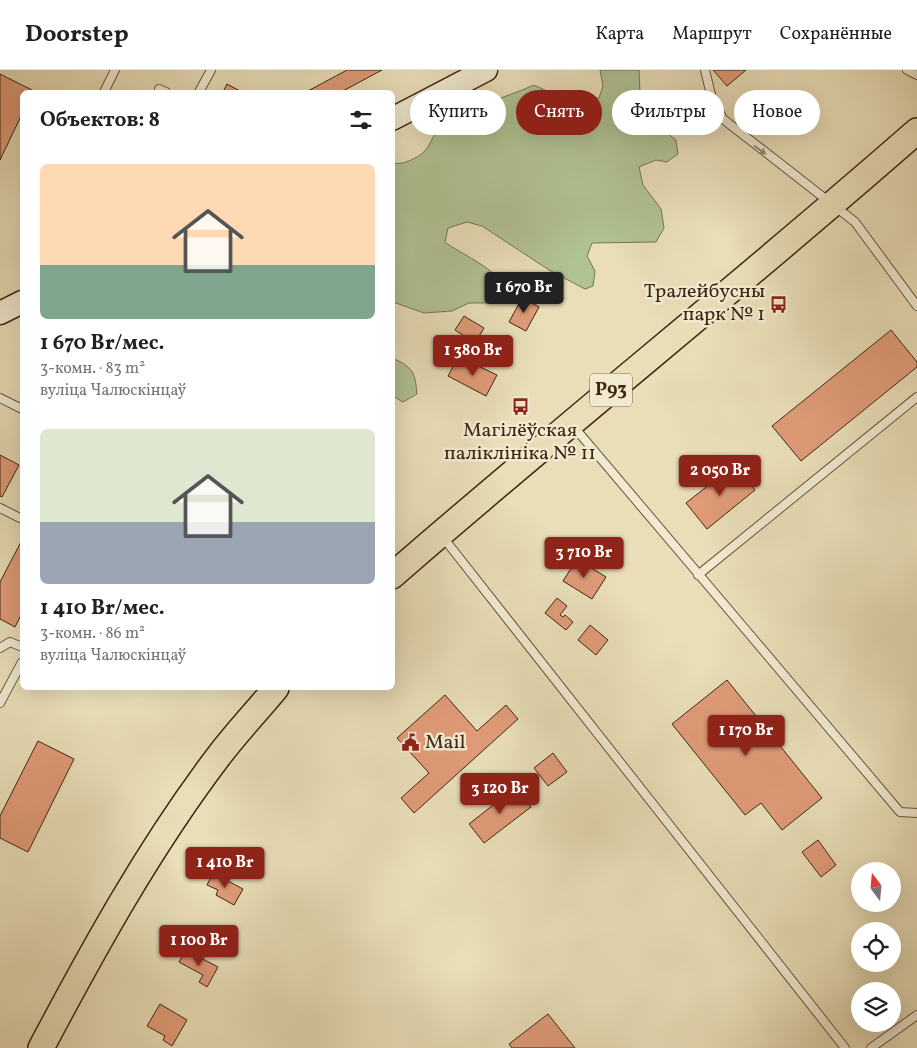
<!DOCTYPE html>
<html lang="ru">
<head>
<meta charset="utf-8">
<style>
  body { margin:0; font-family:Vollkorn,serif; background:#f6f6f6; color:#202124; height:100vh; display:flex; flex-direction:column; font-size:19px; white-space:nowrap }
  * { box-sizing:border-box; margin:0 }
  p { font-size:16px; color:#757577 }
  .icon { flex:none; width:28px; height:28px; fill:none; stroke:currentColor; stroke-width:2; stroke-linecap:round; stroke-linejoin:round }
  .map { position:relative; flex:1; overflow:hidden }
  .sheet { position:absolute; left:20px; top:20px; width:375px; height:600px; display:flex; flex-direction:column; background:#fff; border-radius:8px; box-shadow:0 5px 20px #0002 }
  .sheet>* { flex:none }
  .top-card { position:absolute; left:410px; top:20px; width:431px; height:45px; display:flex; gap:10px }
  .needle { width:32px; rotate:344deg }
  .fabs { position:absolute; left:851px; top:792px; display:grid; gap:10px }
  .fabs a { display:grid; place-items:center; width:50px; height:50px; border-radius:50%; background:#fff; box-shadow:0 5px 20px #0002; font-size:25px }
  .price { position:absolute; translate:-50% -42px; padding:0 11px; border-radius:5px; background:#8f2418; color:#fff; font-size:16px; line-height:32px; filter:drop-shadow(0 1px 2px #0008) }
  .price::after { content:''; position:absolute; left:50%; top:30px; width:15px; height:11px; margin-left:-8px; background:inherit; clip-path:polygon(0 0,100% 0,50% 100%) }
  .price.current { background:#222; color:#fff }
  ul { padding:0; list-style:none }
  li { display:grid; align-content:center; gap:10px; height:265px; padding:0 20px }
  li span { display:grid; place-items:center; height:155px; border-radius:8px; color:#555 }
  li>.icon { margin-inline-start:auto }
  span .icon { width:90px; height:90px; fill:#fffc; stroke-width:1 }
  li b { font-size:21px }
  h2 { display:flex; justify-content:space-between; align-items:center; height:60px; padding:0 20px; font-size:21px }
  .chip { padding:0 18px; border-radius:22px; background:#fff; box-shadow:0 5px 20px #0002; font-size:18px; line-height:45px }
  .chip.current { background:#8f2418; color:#fff }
  header { display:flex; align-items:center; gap:30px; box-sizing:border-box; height:70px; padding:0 25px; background:#fff; border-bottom:1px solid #e0e0e0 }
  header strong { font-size:24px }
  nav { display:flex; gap:28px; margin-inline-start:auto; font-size:18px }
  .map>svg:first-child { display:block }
</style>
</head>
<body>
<header>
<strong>Doorstep</strong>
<nav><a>Карта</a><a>Маршрут</a><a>Сохранённые</a></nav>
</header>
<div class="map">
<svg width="917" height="978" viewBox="0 0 917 978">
  <rect width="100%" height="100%" fill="#e9deb8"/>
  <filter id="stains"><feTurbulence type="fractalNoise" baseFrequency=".004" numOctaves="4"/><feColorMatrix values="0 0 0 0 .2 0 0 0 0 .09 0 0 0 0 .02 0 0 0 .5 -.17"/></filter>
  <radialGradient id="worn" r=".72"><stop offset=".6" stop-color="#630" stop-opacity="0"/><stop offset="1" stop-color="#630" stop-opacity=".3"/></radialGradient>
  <path fill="#b1c293" stroke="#777452" d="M600,0H639L640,23L651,51L676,70L678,84L667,92L656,90L639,97L643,115L661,139L664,158L656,172L592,173L587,186L595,201L593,216L585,219L549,200L482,156L467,152L448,158L445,172C459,183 495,198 501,214C502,218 501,225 501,230L493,233H469L452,241L424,243L393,232V93C400,94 404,93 411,90C434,80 427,69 442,57C469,36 503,29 534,15L558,26L599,28L603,16Z
    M392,288C413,297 415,302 417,324L403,332L393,326Z"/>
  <path fill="#e09b78" stroke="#3d2712" d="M347,0H382L341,22H306Z
    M713,0H746L727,16Z
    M0,4L34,21L22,22V44L0,90Z
    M227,14L240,21V22H223Z
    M522,228L539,237L526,261L509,252Z
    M464,246L484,258L475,273L455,260Z
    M891,260L917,292V297L801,391L772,356Z
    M456,291L469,297L472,293L497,305L486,326L448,306Z
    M0,385L19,395L2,427L0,426Z
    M734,395L755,420L707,459L686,433Z
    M22,470V543L15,557L0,549V512Z
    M577,489L606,507L592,529L563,511Z
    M557,528L567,536L560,545L563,547L565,545L573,552L566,560L545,543Z
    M590,555L608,570L596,585L578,570Z
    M727,610L822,728L782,760L761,733L745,745L672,654Z
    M445,625L477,661L506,635L518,649L414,743L401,728L429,703L397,668Z
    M38,671L74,689L28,782L0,768V746Z
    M553,683L567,702L548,716L534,698Z
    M516,717L531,737L484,773L469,754Z
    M818,770L836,795L821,807L802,782Z
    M213,803L243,819L234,835L216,825L218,820L207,815Z
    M186,880L218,897L207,917L199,912L203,905L179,892Z
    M160,934L187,950L172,976L163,970L165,966L147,956Z
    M548,944L575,978H512L509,974Z"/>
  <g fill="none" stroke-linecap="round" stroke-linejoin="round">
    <defs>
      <path id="lane" d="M705,0L712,29L723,49L855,152L917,236
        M907,0L917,5
        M159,19L166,22
        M104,22L115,0
        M199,22L211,0
        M0,328L22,339
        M574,357L900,742L917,743
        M0,438L22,449
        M442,466L845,978
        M698,505L917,327
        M0,578L10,572L22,577
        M0,633L22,592
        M871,978L917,945"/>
      <path id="secondary" d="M392,49L486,0
        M0,243L22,232"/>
      <path id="primary" d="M392,506C565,355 745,212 917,61
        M41,978C94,878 149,778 218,687C236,663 257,641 276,618"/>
    </defs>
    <use href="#lane" stroke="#68553c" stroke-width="10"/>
    <use href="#secondary" stroke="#3d2712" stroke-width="25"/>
    <use href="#primary" stroke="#3d2712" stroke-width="28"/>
    <use href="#lane" stroke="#f1ead1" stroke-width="8"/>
    <use href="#secondary" stroke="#f1ead1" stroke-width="22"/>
    <use href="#primary" stroke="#e9deb8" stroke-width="25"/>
  </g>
  <defs><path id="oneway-solid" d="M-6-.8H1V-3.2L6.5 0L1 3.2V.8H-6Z" transform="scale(1.25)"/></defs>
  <use fill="#978872" href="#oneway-solid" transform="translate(760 80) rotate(36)"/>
  <defs>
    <symbol id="bus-bare" viewBox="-9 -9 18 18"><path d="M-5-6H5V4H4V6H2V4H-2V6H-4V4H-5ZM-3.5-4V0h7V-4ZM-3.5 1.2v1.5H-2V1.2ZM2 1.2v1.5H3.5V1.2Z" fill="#8f2418" stroke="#f1ead1" stroke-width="2.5" paint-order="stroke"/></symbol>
    <symbol id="civic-bare" viewBox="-9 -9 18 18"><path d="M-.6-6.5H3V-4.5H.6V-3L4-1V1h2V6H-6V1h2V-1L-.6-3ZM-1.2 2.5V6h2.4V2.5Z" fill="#8f2418" stroke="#f1ead1" stroke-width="2.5" paint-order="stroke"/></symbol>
  </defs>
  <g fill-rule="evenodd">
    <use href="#bus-bare" x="766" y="222" width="25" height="25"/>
    <use href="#bus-bare" x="508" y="324" width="25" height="25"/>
    <use href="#civic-bare" x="398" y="660" width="25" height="25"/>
  </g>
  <g text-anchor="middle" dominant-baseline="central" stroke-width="5" stroke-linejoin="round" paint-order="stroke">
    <rect fill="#f1ead1" stroke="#73624b" stroke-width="1" x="590" y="303.5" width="42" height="33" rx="4"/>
    <g font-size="19" font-weight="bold" fill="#3d2712">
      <text x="611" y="320">Р93</text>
    </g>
    <g font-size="20" fill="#3d2712" stroke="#f1ead1" text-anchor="end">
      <text x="765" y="222">Тралейбусны<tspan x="765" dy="23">парк № 1</tspan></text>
      <text x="520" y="361" text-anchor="middle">Магілёўская<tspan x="520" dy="23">паліклініка № 11</tspan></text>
      <text x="425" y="673" text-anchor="start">Mail</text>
    </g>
  </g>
  <rect width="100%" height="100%" filter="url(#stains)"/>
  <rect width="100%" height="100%" fill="url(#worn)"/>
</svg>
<div class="fabs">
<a><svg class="needle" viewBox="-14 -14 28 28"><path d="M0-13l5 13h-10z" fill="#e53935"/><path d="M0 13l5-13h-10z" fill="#757577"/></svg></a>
<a><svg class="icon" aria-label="locate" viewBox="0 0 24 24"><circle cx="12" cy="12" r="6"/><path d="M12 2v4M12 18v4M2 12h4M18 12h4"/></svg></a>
<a><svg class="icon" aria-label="layers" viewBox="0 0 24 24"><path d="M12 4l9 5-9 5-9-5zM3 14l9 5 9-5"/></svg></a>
</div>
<b class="price current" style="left:524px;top:244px">1 670 Br</b>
<b class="price" style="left:473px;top:307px">1 380 Br</b>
<b class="price" style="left:720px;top:427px">2 050 Br</b>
<b class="price" style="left:584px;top:509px">3 710 Br</b>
<b class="price" style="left:746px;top:687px">1 170 Br</b>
<b class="price" style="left:500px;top:745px">3 120 Br</b>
<b class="price" style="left:225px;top:819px">1 410 Br</b>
<b class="price" style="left:199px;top:897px">1 100 Br</b>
<div class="top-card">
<a class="chip">Купить</a>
<a class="chip current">Снять</a>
<a class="chip">Фильтры</a>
<a class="chip">Новое</a>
</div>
<section class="sheet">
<h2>Объектов: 8<svg class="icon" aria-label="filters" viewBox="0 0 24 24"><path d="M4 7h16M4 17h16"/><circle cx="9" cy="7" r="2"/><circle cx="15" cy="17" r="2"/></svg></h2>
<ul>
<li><span style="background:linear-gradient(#ffd9b3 65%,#7fa58c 0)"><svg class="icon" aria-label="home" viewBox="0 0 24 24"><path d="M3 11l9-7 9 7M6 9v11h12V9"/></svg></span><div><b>1 670 Br/мес.</b><p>3-комн. · 83 m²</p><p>вуліца Чалюскінцаў</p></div></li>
<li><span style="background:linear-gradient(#dfe7d0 60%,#9aa5b1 0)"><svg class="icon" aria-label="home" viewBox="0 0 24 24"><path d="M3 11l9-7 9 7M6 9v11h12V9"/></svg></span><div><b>1 410 Br/мес.</b><p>3-комн. · 86 m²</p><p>вуліца Чалюскінцаў</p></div></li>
</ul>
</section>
</div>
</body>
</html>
